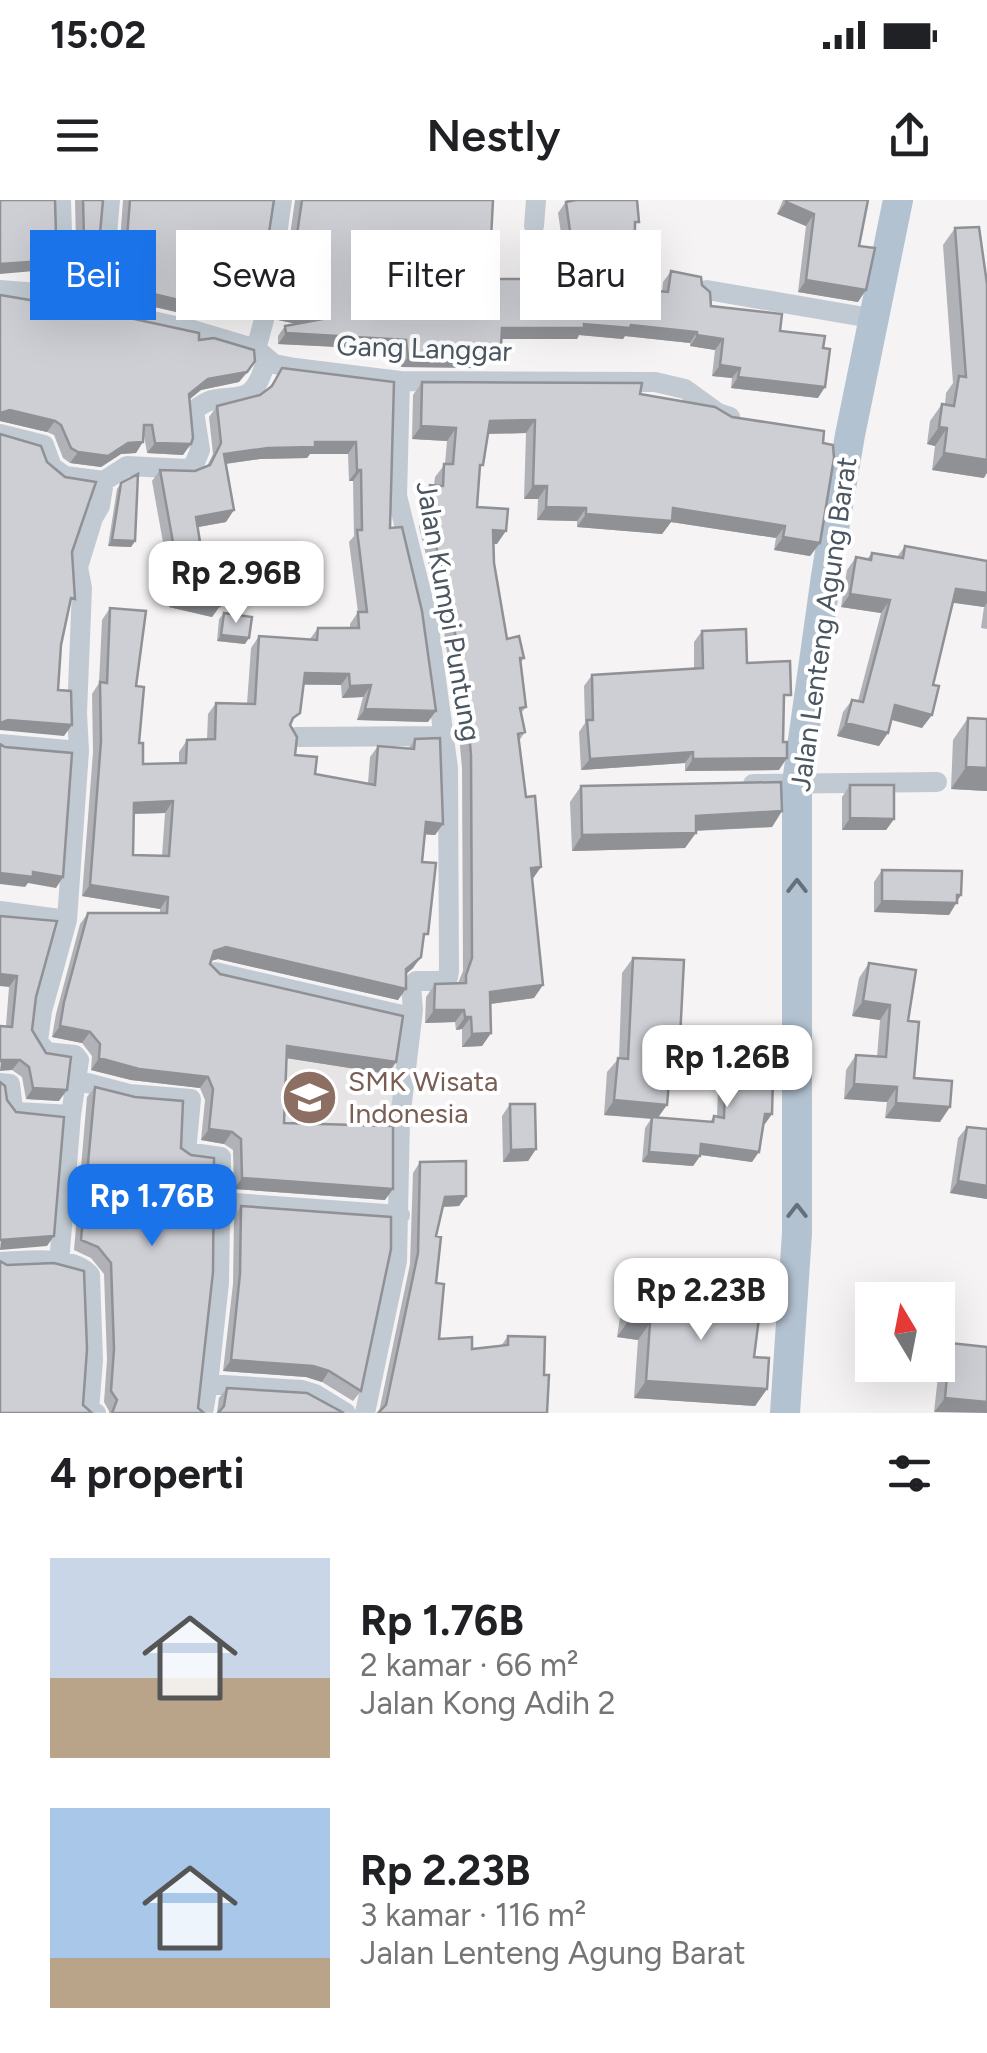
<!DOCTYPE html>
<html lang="id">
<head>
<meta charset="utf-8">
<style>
  body { margin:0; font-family:Figtree,sans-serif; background:#f2f2f2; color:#202124; height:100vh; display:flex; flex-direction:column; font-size:38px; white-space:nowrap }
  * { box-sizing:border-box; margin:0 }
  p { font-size:32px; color:#757577 }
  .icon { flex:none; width:55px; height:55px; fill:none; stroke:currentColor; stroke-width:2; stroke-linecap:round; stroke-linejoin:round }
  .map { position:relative; height:1213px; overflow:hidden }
  .drawer { display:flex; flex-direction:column; background:#fff; flex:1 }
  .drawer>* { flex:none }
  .guide { position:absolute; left:30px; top:30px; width:928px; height:90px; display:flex; gap:20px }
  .needle { width:65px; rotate:350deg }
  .tools { position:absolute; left:855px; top:1082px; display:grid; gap:20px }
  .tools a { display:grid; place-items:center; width:100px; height:100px; border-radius:0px; background:#fff; box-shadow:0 10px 40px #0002; font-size:50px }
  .price { position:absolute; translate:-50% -85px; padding:0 22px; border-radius:20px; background:#fff; color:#222; font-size:32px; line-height:65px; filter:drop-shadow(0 2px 5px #0008) }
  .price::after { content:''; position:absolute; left:50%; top:60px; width:30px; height:22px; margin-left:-15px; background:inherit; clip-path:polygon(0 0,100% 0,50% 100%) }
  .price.active { background:#1a73e8; color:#fff }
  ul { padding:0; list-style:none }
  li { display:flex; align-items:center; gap:30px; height:250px; padding:0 50px }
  li span { display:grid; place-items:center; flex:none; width:280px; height:200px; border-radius:0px; color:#555 }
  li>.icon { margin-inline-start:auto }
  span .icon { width:120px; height:120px; fill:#fffc; stroke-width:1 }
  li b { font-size:42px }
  h2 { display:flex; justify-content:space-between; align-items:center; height:120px; padding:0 50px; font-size:42px }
  .pill { padding:0 35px; border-radius:0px; background:#fff; box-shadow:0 10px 40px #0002; font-size:35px; line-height:90px }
  .pill.active { background:#1a73e8; color:#fff }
  .status { display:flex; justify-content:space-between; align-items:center; height:70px; padding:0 50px; background:#fff; direction:ltr }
  .status svg { height:28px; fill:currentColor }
  header { display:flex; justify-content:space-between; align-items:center; height:130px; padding:0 50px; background:#fff; font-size:45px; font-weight:600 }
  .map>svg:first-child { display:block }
</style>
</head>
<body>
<div class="status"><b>15:02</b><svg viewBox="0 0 49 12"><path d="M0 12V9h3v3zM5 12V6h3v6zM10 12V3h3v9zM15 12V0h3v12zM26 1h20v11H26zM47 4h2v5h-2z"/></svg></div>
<header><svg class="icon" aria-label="menu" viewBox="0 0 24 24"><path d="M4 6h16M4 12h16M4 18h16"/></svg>Nestly<svg class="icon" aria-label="share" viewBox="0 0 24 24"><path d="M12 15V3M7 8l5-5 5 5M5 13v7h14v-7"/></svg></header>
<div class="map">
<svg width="987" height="1213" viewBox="0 0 987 1213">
  <rect width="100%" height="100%" fill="#f5f3f3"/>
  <path fill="#e6e4e5" d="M401,827L394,980L273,977L220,857Z"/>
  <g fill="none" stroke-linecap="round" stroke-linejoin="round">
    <path stroke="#c1cad2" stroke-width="20" d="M61,0L64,95
      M534,26L536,0
      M0,90L64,95L121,114L193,130L256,149L274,164L295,168L400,181L655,182L685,189L718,213L730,217
      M707,90L876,119
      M101,107L110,0
      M256,149L265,116L282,0
      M0,234L44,245L52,267L65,276L104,281L127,266L187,269L194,265L200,250L194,211C225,181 251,221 266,160
      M296,537L445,536
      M0,544L79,551
      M753,584L937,582
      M0,711L67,720
      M215,772L411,817
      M76,880L129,894L191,899L186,952L221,957L219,1083L208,1184
      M0,883L10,884L13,908L17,912L71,915
      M220,1002L400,1015
      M0,1062C25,1061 72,1054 90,1075L93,1160L89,1211L96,1213
      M59,1063L71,915L79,860L75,855L46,852L38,841L42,811L67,720L79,551L77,513L82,388L78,367L93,318L100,306L104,281
      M203,1213L208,1184L302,1190L315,1194L346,1213
      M365,1213L397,1061L400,919L413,810L411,786L416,781H441L448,777L449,771L448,568L428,420L397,296L400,181"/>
    <path stroke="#b3c2d1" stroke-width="30" d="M785,1213L797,1033V583L826,376L850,235L898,0"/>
  </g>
  <path fill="#b0b2b7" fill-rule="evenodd" d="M55,0L50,80L33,79L34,71Z
    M75,0H103L96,78L89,89L77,85Z
    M123,0H274L258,104L251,115L196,103L189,115L116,98Z
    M295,0H493L491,39L493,79H544V64L551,54L564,53L558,13L567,0H637L634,89L662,92L663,82L671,71L702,85L711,106L780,131L818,198L731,188L732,178L712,176L715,150L690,146V143L625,136L623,139L579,135L577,139H501L493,156H491L483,168L401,167L399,150L278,144V136L285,126L296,124L278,120Z
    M783,0H868L859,46L858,102L798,92L806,26L777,14Z
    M955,28L986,84L984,278L932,270L935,246L927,244L930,221L942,204H945L946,193L953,183L943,45Z
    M0,95L33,100L37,95L199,140L248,172L239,182L201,190L190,199L183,255L147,253L144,235L136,253L121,254L101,267L70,263L63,258L54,235L47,232L0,221Z
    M282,168L394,182L390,328L428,522L357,520L363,497L342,498L341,485H304L291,525L295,555L315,574L368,583L370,557L378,546L408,549L415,539L443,624L435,635L425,634L422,662L423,742L413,768L406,774L398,800L218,759L211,761L210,764L220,774L388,874L287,858L284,923L385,1000L234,989L233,950L224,944L201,940L205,900L200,888L131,880L91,870L92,856L82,843L52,837L56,814L80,724L88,713H160V709L82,696L93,552L92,494L99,483L102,420L110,408L136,486L139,543L143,564L179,563V552L187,540H207L208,514L216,503L247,504L251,448L259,436L310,439L318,428H350V424L358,412L349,342L354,336L353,281H349L348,254H310L307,258L260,259L226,264V322L197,327L203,361L220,406L212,417L169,407L180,357L166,359L152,281L160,270L195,271L207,266L213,254L209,217L217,206L260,195L269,188ZM165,613L162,656L133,655L134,614Z
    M422,182L640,194L732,217L823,243L820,343L810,356L774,350L776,338L671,322L662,334L577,327V321L537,320L538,299H524L526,233L488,234L480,270L477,307L497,344H494V363L507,439L524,458L521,462L526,507L521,513L525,532L519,541L526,597L541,667L532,679L543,785L534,798L491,804V833L482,846L462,847V829L456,830L455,822L425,823L426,797L435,784L458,783L463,771L462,568L459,535L442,418L419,327L421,298L430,285H434L435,277L445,264L447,241L412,239L413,195Z
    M121,283L135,341L131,347L108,346L117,289Z
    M905,346L986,361L987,359V429L981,428L984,407L952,402L922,528L891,520L879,546L837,536L843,512L852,500L858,501L881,413L841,407L847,370L856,357L867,359L872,353L897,357Z
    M224,413L245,444L217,441L219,419Z
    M702,431L747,463L784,505L779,570L685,571V563L581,570L579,532L585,523L584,486L592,475L694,469V442Z
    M968,518L987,591L951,589L953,540Z
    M850,585L894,619L886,630H842V597Z
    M581,586L782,611L772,627L696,631L685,648L572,651L570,602Z
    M882,670L957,702L949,715L874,712V682Z
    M0,716L36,797L32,830L59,901L26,899L22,877L12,870L6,826L9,787Z
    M633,758L671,875L658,918L710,922L714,916L717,917L719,860L726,850L748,855L785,877L778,887L773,888L772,914L763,924L752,962L701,955L693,966L642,962L645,928L651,919L604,915L607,872L619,858L622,773Z
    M869,763L908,821L914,878L940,922L885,918L887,902L844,899L846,870L856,855L877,857L880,820L852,816L859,778Z
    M95,887L181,948L198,1208L204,1213H109V1211L104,1202L107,1160L104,1074L91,1058L74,1050L87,897Z
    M510,904L536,949L528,961L503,962L502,916Z
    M967,927L987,929V999L950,993L958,938Z
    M420,962L466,996L459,1006L443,1007L436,1036V1083L439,1139L472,1149L501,1146L508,1136L544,1175L379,1212L410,1064L413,973Z
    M241,1006L361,1191L353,1201L322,1182L306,1177L223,1171L233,1084L234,1017Z
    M633,1093L754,1157L767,1189L755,1206L634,1198L638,1140L617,1137L621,1111Z
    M950,1143L987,1147L934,1212L940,1158Z
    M227,1188L344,1213H217L219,1198Z"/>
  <path fill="#909195" d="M786,2L814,14L806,26L777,14Z
    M42,61L34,71L0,74V64Z
    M40,68L57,69L50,80L33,79Z
    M85,74L96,78L89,89L77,85Z
    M806,80L866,90L858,102L798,92Z
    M123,87L196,104L189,115L116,98Z
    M195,91L258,104L251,115L188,102Z
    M286,110L328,118L321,129L278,120Z
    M584,124L631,125L697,132L690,143L625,136L623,139L579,135L577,139H495L502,128Z
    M286,133L406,140L399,150L278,144Z
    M697,135L723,139L715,150L690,146Z
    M492,145L501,146L493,156H485Z
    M408,157H491L483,168L401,167Z
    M255,161L239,182L201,190L182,205L189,194L208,179Z
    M720,165L740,168L732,178L712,176Z
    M738,177L825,187L818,198L731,188Z
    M10,210L55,221L47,232L0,221V213Z
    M535,220L526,233L481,234L490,221Z
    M421,226L456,228L447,241L412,239Z
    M939,227L947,228L935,246L927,244Z
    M143,242L136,253L121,254L101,267L70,263L78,252Z
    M315,242H356L348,254H310L307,258L260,259L216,265L224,254Z
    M155,243L191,244L183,255L147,253Z
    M944,253L987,260V273L984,278L932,270Z
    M357,270H361L353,281H349Z
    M533,286H547L538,299H524Z
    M546,307L586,308L577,321L537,320Z
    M673,308L785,326L776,338L671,322L662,334L577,327L586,314Z
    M234,310L226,322L188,329L196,317Z
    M493,330L506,331L497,344L484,343Z
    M783,337L820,343L810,356L774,350Z
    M112,340L135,341L131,347L108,346Z
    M188,346L180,357L166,359L174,348Z
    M956,389L987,393V403L984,407L947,402Z
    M850,394L890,400L881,413L841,407Z
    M177,396L220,406L212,417L169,407Z
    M221,435L249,438L245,444L217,441Z
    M305,473L349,474L341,485L297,484Z
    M371,485L363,497L342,498L350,486Z
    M895,505L932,515L922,528L886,518Z
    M365,509L436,511L428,522L357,520Z
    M8,520L72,525L64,536L0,530V523Z
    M846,523L888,533L879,546L837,536Z
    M693,552L685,563L581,570L590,559Z
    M787,558L779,570L685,571L693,559Z
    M966,567L987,568V591L951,589Z
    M173,601L165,613L126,614L134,603Z
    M782,611L772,627L685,631L696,616Z
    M850,618L894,619L886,630H842Z
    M426,622L443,624L435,635L418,634Z
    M696,633L685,648L572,651L582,635Z
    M541,667L532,680L531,668Z
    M33,672L63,677L56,688L28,683L25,687L0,684V673Z
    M90,685L168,697L160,709L82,696Z
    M961,695L949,715L874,712L882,701Z
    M226,747L406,789L398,800L218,759L206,762L214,751Z
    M421,757L413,768L398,781L406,769Z
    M0,774L17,776L9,787L0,786Z
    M543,785L534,798L481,805L490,792Z
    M863,801L890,805L880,820L852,816Z
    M434,810H464L455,822L425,823Z
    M465,817H471L462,829L456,830Z
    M60,826L90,832L82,843L52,837Z
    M491,833L482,846L462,847L472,834Z
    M287,846L396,862L388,874L279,857Z
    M99,858L208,877L200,888L131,880L91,870Z
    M1,860H20L12,870L0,871Z
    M671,860H681L671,875L661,874Z
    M785,877L778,887L766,888L773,878Z
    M854,884L897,887L887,902L844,899Z
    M33,888L67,890L59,901L26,899Z
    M614,900L667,905L657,919L604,915Z
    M896,903L950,907L940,922L885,918Z
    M765,914H772L765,924H757Z
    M209,929L232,932L224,944L201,940Z
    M701,944L759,952L752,962L694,954Z
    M536,949L528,961L503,962L511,950Z
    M649,952L700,956L693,966L642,962Z
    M242,978L393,989L385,1000L234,989Z
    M958,981L987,986V999L950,993Z
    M466,996L459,1006L437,1007L445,997Z
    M54,1036L47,1046L0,1050L1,1039Z
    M629,1120L650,1123L638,1140L617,1137Z
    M231,1160L313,1166L329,1171L322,1182L306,1177L223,1171Z
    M646,1181L767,1189L755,1206L634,1198Z
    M945,1198L987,1202V1213L934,1212Z"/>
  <path fill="#cdcfd5" stroke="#909195" stroke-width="2.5" fill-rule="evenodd" d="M0,0H55L57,69L40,68L42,61L0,64Z
    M83,0H103L96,78L85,74Z
    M130,0H274L258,104L195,91L196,104L123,87Z
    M302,0H493L491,39H495L493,79H552L551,54L573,53L566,2L576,0H637L639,22H635L634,89L668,92L671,71L701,77L702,85L710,92L711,106L782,114L780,131L825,136L823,148L830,149L825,187L738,177L740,168L720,165L723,139L697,135V132L631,125L630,128L584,124V128H502L501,146L492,145L491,157H408L406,140L286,133L285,126L328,118L286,110Z
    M786,0H868L859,46L875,48L866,90L806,80L814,14L786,2Z
    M979,27L987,84V260L944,253L947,228L939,227L942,204L954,206L959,176L966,177L955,28Z
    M0,95L36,101L37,95L69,98L125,117L199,133V140L214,138L254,150L255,161L247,172L208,179L189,194L193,238L191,244L155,243L152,225H144L143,242L128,243L108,256L78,252L71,248L61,225L55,221L10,210L0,213Z
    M282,168L394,182L390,328L402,327L422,411L436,511L365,509L371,485L350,486L349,474L305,473L300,513L293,518L290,525L297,537L295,555L317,557L315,574L375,585L378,546L414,549L415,539L440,538L443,624L426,622L422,662L436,663L428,734H424L421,757L406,769V789L226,747L214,751L210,764L220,774L403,816L396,862L287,846L284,923L393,926V989L242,978L241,939L232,932L209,929L213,889L208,877L139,869L99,858L100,844L90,832L60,826L64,802L88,713H167L168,697L90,685L101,541L100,482L107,483L110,408L146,411L136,486L144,487L139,543H143V564L186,563L187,540L215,539L216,503L255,504L259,436L317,440L318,428H359L358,412H367L357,330H362L361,270H357L356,242H315V247L268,248L224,254L234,310L196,317L203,361L229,367L220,406L177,396L188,346L174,348L160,270L195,271L210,265L221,243L217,206L260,195L272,186ZM173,601L169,656L133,655L134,603Z
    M422,182L642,183L640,194L715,207L732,217L824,231L823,243L833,245L834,258L820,343L783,337L785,326L673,308L672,321L586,314V308L546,307L547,286H533L535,220L490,221L483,265H480L477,307L508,309L506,331L493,330L494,363L507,439L519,436L524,458H520L526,507L520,508L525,532L518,534L526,597L535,596L538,630L541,667L531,668L543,785L490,792L491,833L472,834L471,817H465L464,810H434L435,784L466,783V775L472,758L471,555L468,522L451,405L428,314L430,285L443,286L444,264H453L456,228L421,226Z
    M0,234L41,246L47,262L65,277L96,282L72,352L75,399L71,398L61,445L58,490L71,491L72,525L8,520L0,523Z
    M138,274L135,341L112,340L121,283Z
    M905,346L987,361V393L956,389L933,485L939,486L932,515L895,505L888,533L846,523L852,500L863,502L890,400L850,394L856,357L871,360L872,353L903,358Z
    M224,413L252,417L249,438L221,435Z
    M746,429L747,463L790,461L791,495H784L783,542H787V558L693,559V552L590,559L587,520H593L592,475L703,468L702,431Z
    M968,518L987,519V568L966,567Z
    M0,544L5,547L72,553L63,677L33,672V677L0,673Z
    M781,582L782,611L696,616V633L582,635L581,586Z
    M850,585H894V619L850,618Z
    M882,670L962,671L961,695H957V703L882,701Z
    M0,716L57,721L36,797L32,830L46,853L71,857L67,890L33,888L29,867L20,860H1L0,862V826L12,827L17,776L0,774Z
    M633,758L684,760L680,838L683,839L681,860H671L667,905L614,900L618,858L628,859Z
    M869,763L916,770L908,821L919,822L914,878L952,881L950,907L896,903L897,887L854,884L856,855L886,857L890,805L863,801Z
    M726,850L748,851V855L785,853V877L773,878L772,914H765L759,952L701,944L700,956L649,952L652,917L713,922L714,916L724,918Z
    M0,882L5,886L7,900L16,912L64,917L54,1036L0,1040Z
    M95,887L135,897L183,901L181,948L191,955L214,958L213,1072L198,1208L204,1213H112L117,1200L111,1191L114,1149L111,1063L98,1047L81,1040Z
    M510,904H535L536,949L511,950Z
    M967,927L987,929V986L958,981Z
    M466,961V996L445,997L436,1036L441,1037L436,1083L444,1084L439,1139L472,1137V1149L508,1145V1136L545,1137L544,1175H549L547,1213H378L386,1205L418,1053L420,962Z
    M241,1006L391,1017V1049L361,1191L329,1171L313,1166L231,1160L240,1074Z
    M0,1061L7,1065L54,1063L84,1071L87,1149L83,1205L92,1213H0Z
    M633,1093L760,1110L754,1157L769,1158L767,1189L646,1181L650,1123L629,1120Z
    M950,1143L987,1147V1202L945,1198Z
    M227,1188L307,1193L344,1213H218L224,1206Z"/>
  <defs><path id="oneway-chevron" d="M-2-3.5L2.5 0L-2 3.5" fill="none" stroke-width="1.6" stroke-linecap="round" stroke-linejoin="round" transform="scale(2.5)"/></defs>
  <g stroke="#64717d">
    <use href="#oneway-chevron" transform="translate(797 686) rotate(-90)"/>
    <use href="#oneway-chevron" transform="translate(797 1011) rotate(-90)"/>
  </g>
  <defs>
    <symbol id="school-disc" viewBox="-11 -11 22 22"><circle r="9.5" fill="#8d6e63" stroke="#fff"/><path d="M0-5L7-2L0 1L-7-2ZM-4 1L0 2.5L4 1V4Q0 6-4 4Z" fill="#fff"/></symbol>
  </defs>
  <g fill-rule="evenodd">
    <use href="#school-disc" x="278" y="866" width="63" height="63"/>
  </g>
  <g text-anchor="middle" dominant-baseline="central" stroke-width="8" stroke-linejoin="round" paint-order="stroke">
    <g font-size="28" fill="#4a5661" stroke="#fff">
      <text transform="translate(424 148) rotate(2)">Gang Langgar</text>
      <text transform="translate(449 411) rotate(80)">Jalan Kumpi Puntung</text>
      <text transform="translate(823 424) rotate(-82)">Jalan Lenteng Agung Barat</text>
    </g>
    <g font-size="28" fill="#785e54" stroke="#fff" text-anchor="start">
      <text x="348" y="881">SMK Wisata<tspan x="348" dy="32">Indonesia</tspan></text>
    </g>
  </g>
</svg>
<div class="tools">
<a><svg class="needle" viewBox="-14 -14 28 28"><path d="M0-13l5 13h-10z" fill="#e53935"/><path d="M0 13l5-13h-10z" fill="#757577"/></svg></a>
</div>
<b class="price" style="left:236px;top:426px">Rp 2.96B</b>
<b class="price" style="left:727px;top:910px">Rp 1.26B</b>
<b class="price active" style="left:152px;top:1049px">Rp 1.76B</b>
<b class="price" style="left:701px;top:1143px">Rp 2.23B</b>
<div class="guide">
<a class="pill active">Beli</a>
<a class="pill">Sewa</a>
<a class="pill">Filter</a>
<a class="pill">Baru</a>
</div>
</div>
<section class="drawer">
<h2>4 properti<svg class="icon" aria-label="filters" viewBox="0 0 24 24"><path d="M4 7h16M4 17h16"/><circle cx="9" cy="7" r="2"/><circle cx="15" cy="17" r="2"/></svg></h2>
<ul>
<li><span style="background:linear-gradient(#c9d6e8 60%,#b9a48a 0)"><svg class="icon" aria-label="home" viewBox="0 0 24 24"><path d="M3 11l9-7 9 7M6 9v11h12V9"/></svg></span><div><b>Rp 1.76B</b><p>2 kamar · 66 m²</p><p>Jalan Kong Adih 2</p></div></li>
<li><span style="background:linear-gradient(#a9c7e8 75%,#b9a48a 0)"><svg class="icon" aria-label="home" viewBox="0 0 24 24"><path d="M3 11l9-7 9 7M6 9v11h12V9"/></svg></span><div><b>Rp 2.23B</b><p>3 kamar · 116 m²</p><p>Jalan Lenteng Agung Barat</p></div></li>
</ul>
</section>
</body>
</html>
